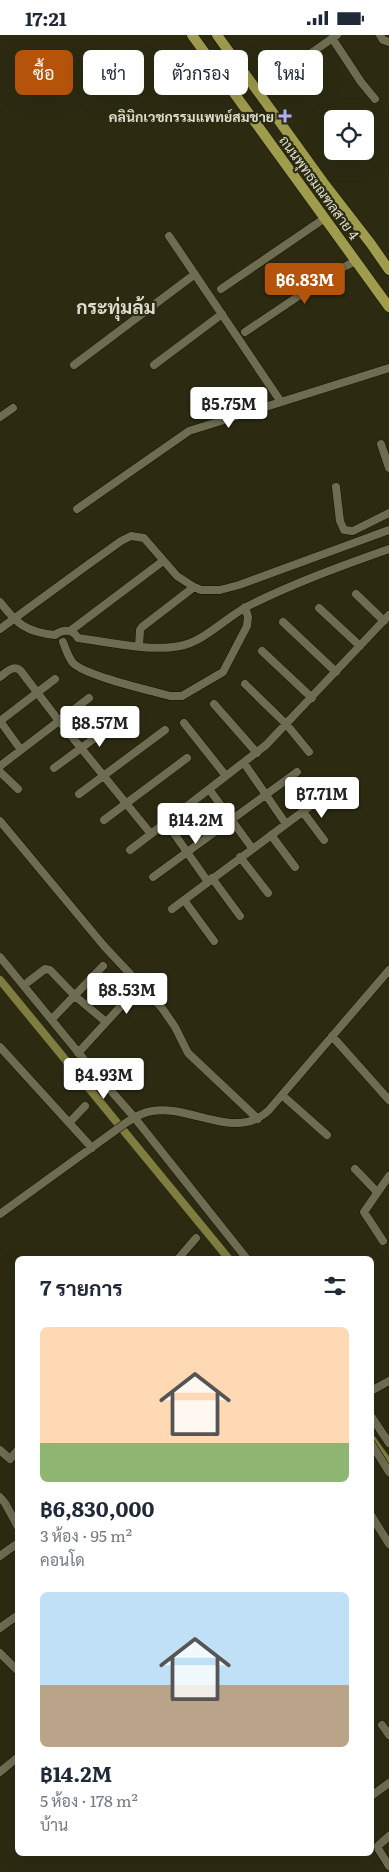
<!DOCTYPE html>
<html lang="th">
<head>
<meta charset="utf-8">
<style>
  body { margin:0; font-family:Literata,Sarabun,serif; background:#f6f6f7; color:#1f2937; height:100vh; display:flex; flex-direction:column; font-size:19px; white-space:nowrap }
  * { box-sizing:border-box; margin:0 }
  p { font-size:16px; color:#747a83 }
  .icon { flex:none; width:28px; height:28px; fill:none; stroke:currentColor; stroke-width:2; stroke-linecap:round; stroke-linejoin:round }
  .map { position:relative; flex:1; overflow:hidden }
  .panel { position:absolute; left:15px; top:1221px; width:359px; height:600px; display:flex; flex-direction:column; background:#fff; border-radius:8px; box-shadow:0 5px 20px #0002 }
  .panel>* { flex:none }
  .guide { position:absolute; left:15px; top:15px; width:360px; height:45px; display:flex; gap:10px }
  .buttons { position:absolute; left:324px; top:75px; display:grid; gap:10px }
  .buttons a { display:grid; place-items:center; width:50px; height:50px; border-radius:8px; background:#fff; box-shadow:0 5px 20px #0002; font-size:25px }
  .price { position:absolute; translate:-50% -42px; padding:0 11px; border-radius:5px; background:#fff; color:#222; font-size:16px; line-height:32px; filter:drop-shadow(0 1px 2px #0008) }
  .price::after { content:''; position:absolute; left:50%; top:30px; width:15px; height:11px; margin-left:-8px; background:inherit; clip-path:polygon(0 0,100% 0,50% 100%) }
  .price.current { background:#b45309; color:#fff }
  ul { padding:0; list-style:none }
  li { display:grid; align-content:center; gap:10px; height:265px; padding:0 25px }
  li span { display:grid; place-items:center; height:155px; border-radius:8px; color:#555 }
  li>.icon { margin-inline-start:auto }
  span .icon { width:90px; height:90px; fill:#fffc; stroke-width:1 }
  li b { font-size:21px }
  h2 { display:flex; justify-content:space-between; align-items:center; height:60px; padding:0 25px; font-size:21px }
  .chip { padding:0 18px; border-radius:8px; background:#fff; box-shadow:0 5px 20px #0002; font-size:18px; line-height:45px }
  .chip.current { background:#b45309; color:#fff }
  .status { display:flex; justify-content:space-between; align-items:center; height:35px; padding:0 25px; background:#fff; direction:ltr }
  .status svg { height:14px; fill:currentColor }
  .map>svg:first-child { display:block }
</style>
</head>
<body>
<div class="status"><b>17:21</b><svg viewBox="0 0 49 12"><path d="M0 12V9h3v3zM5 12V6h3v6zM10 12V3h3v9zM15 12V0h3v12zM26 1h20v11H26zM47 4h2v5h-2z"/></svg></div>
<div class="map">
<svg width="389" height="1837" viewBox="0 0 389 1837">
  <rect width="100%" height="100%" fill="#2c2b12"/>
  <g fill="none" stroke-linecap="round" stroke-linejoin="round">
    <path stroke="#807d40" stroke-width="8" d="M0,945L229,1224
      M371,1403L389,1428"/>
    <defs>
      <path id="minor" d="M380,0L383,5L389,7
        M332,3L361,47L375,64
        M257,56L337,0
        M169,201L281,367
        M221,254L325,183
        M245,297L336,236L356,226
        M74,330L195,239
        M154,330L222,279
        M0,382L13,373
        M381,409L389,433
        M336,452L340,486L344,495L353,496L389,478
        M77,474L189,396L389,333
        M356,559L384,586
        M0,567C17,589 26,597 55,600C63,594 73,594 78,603C107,607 151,617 180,611C205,606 225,583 248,571C294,548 341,531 389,514
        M319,573L360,611
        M283,587L336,637
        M0,594L82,534L121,506L131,501L144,503L177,541L194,552L201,555H220L239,550L389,495
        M70,596L163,526
        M63,607C66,614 68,622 73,628C86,641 149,655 170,661H182L223,637L247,591L248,582L245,572
        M139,611L140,595L142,592L194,552
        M262,616L312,663
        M0,642C6,637 13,630 20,635L59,686L151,799L130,815
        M245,649L287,690L309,717
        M214,669L257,718
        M0,686L55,644
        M0,686L21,715
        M184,688L226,741
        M244,728L286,789
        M0,731L89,663
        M54,733L133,675
        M0,737L18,754
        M209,754L252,813
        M79,759L165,695
        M303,777L324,805
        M104,785L187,723
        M0,786L104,911L162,973L175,992L188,1018L258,1084
        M166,787L208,847
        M151,799L266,710L389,580
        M271,800L295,832
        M240,822L268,858
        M153,842L297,737
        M212,843L240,881
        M184,865L214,906
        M172,874L317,766
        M0,922L91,1033L134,1082L247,1224
        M28,947L45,934L50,935L75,961L106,987
        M52,984L103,931
        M332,1001L389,1065
        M0,1012L92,1113
        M78,1018L132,959
        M282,1060L327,1100
        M69,1088L85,1071
        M355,1134L377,1157
        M0,1179L127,1087C135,1082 143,1077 152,1076C190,1069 236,1107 269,1075L389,935
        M383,1206L364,1177L389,1141
        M178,1224L196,1203
        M371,1356L389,1346
        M371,1381L389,1408
        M371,1408L389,1437
        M0,1415L10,1424L18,1415
        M0,1462L5,1468L18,1492
        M371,1480L389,1509
        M0,1521L18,1508
        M0,1593L18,1580
        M0,1618L18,1636
        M382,1690L389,1700
        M0,1737L18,1722
        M371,1761L389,1748
        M389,1801L378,1811L379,1815L389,1831"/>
      <path id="major" d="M192,0L389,272
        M217,0L323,147L371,209L389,235"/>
    </defs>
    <use href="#minor" stroke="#151300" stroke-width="9"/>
    <use href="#major" stroke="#151300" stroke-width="11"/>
    <use href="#minor" stroke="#6e6d52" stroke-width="8"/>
    <use href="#major" stroke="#a09c4e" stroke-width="10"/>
  </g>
  <path fill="#b1adfa" stroke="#2c2b12" stroke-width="2" d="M282.5 73.5h5v5h5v5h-5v5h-5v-5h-5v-5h5z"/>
  <g text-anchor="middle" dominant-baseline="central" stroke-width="4.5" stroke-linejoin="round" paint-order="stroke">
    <g font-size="14" font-weight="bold" fill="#ddddce" stroke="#2c2b12" text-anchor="end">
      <text x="274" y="81">คลินิกเวชกรรมแพทย์สมชาย</text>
    </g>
    <g font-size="14" fill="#ddddce" stroke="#2c2b12">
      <text transform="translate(320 152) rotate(54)">ถนนพุทธมณฑลสาย 4</text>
    </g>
    <g font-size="19" font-weight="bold" fill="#ddddce" stroke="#2c2b12">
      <text x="116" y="271">กระทุ่มล้ม</text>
    </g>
  </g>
</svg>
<div class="buttons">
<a><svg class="icon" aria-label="locate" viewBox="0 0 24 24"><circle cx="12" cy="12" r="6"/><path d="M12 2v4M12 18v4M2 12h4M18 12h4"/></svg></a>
</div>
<b class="price current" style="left:305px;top:270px">฿6.83M</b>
<b class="price" style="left:229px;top:394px">฿5.75M</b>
<b class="price" style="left:100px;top:713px">฿8.57M</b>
<b class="price" style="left:322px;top:784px">฿7.71M</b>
<b class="price" style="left:196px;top:810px">฿14.2M</b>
<b class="price" style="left:127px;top:980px">฿8.53M</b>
<b class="price" style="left:104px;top:1065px">฿4.93M</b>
<div class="guide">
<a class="chip current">ซื้อ</a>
<a class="chip">เช่า</a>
<a class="chip">ตัวกรอง</a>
<a class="chip">ใหม่</a>
</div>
<section class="panel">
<h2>7 รายการ<svg class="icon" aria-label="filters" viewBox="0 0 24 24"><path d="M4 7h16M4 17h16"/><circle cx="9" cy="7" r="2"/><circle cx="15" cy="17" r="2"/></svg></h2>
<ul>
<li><span style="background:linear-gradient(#ffd9b3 75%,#8fb573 0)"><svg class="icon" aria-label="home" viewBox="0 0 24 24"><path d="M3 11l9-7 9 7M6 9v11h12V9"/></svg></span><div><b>฿6,830,000</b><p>3 ห้อง · 95 m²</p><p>คอนโด</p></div></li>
<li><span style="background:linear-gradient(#bfe0f5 60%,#b9a48a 0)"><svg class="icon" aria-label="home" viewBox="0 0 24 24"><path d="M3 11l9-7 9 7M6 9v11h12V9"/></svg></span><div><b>฿14.2M</b><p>5 ห้อง · 178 m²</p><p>บ้าน</p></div></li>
</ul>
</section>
</div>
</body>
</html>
